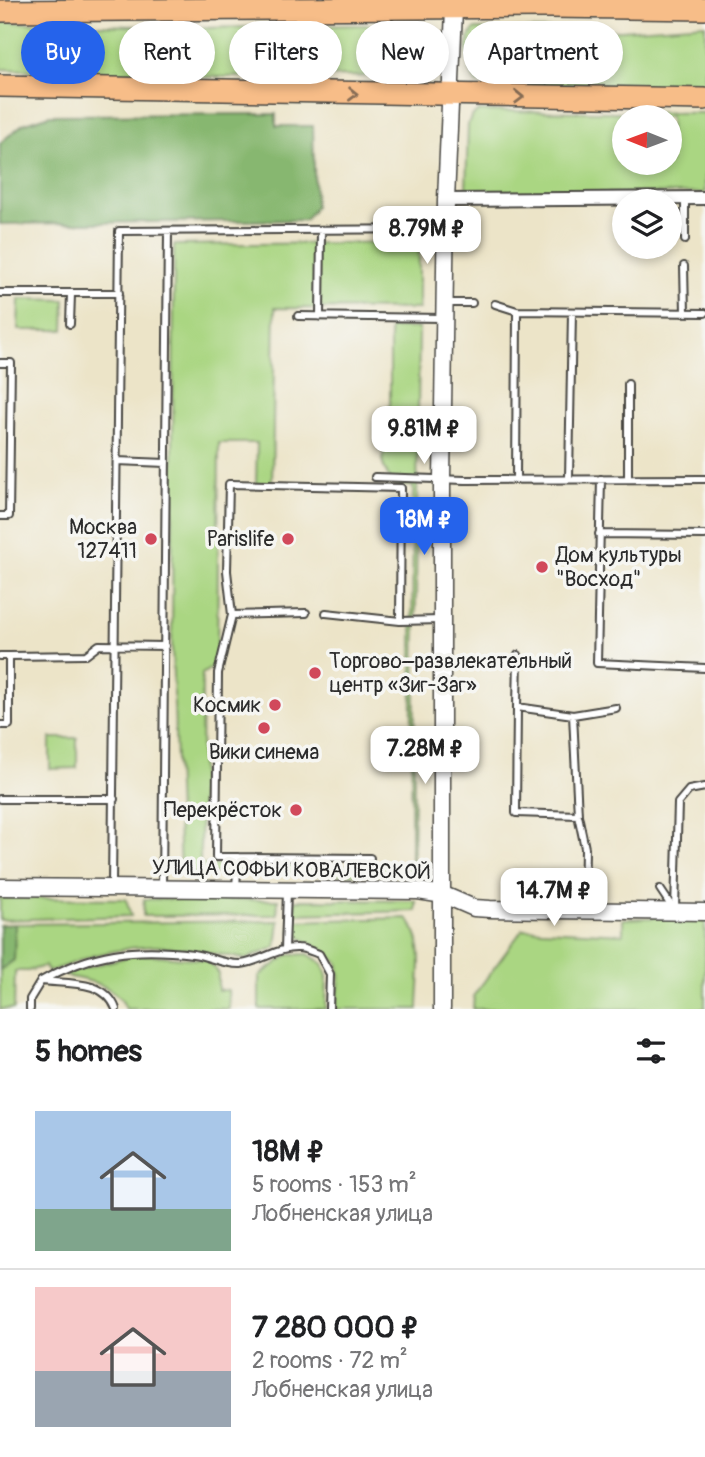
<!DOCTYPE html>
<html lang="en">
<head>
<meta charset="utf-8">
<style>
  body { margin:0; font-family:Pangolin,sans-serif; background:#f2f2f2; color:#202124; height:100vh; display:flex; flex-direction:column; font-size:26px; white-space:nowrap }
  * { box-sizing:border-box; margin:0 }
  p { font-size:23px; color:#757577 }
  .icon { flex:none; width:38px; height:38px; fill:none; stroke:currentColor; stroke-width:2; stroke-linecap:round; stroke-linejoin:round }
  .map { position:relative; height:1009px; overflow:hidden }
  .side { display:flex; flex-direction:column; background:#fff; flex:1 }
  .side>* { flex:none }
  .top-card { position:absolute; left:21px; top:21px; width:663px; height:63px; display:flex; gap:14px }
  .needle { width:46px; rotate:271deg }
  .buttons { position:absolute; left:612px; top:105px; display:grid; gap:14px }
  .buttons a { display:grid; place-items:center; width:70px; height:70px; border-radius:50%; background:#fff; box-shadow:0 4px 10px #0003; font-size:35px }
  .price { position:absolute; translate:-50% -60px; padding:0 16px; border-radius:14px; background:#fff; color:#222; font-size:23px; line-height:46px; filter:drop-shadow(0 2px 4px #0008) }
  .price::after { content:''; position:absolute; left:50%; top:42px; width:21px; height:16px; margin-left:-10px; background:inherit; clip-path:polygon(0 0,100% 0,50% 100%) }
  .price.active { background:#2563eb; color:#fff }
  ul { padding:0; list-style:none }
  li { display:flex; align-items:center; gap:21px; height:175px; padding:0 35px }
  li+li { border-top:2px solid #e0e0e0 }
  li span { display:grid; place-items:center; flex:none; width:196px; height:140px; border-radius:0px; color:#555 }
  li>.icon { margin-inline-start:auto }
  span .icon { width:84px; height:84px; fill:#fffc; stroke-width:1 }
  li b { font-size:30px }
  h2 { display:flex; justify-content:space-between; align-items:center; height:84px; padding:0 35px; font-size:30px }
  .chip { padding:0 24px; border-radius:32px; background:#fff; box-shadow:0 4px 10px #0003; font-size:24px; line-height:63px }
  .chip.active { background:#2563eb; color:#fff }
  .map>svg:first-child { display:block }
</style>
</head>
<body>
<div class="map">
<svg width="705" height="1009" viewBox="0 0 705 1009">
  <rect width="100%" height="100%" fill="#f6f6f2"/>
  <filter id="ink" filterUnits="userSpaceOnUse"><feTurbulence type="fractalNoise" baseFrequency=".0143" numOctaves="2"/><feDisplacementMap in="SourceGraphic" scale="14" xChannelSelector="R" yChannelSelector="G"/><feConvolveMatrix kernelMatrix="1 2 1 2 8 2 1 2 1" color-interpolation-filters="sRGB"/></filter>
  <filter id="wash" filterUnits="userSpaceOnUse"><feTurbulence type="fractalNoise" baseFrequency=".00686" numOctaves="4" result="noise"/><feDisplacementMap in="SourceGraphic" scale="28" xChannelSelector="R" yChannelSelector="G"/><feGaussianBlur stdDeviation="1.57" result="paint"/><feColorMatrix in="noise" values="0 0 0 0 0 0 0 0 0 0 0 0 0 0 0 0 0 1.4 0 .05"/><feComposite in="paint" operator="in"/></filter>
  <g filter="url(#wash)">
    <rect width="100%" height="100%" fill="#ece4c8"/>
    <path fill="#aad682" stroke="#6a8056" stroke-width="2" fill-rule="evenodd" d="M0,22L199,28L420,24L419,76L198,77L0,69Z
      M705,24V88L486,85L476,83C467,70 462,41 475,29L621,30Z
      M479,111L705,113V193L470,194L466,191L468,125L471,117ZM625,117H670V163H625Z
      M419,242V309L275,308L272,484H256L257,443H219L217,664L202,674L200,865L411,866L413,486H393L383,465L384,411L390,406V328H419L413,872L409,875L180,873L172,648L174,245Z
      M19,299L65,300L64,330H18Z
      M50,738H77V768L50,769Z
      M0,898L126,899L131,916L0,920Z
      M144,899L278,900L277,915L143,916Z
      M295,900L416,901V911L294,914Z
      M666,917H705V1009H473L474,995L523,929L623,934V919Z
      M407,918C427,941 418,980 418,1009H336L340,977L338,963L323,951L291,932V921Z
      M279,921L276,947L246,959L189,949L155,946L130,948L95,955L48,972L45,966L28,971H15L14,1009H0V970L14,960L15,924Z
      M139,954L207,960L218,972V990H228L229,1009H126C117,985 88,980 66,976L65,973Z
      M308,954L323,964L327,976L326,1009H259V977L263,973L288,955Z"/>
    <path fill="#87b770" stroke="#59714e" stroke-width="2" d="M276,114V126H313L315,207L305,220L0,224V143L23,124L50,115Z
      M15,924L14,960L0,970V925Z"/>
  </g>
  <g filter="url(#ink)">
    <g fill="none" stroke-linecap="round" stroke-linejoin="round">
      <defs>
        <path id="service" d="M685,240V199
          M684,266L685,313
          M0,293H119
          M446,303H472
          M495,304L517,311L705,313
          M298,316L442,318
          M320,317L321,230
          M70,324L71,294
          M0,363H11L9,516H0
          M117,461L166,463
          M375,477L465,480L705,479
          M569,478L572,312
          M628,478V384
          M601,479L597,663L705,668
          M516,480L517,311
          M599,534L705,535
          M326,613L400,621L440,620
          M232,615L227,571L229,484L401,488L400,621
          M0,656H9V725H0
          M9,656L86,655L99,645L165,646
          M517,707L518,655
          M573,715L616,708
          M0,799H114
          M578,815L516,813L517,707L573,715L578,815L585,848L584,908
          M238,857L370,858
          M112,886L119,231L444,229
          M162,887L168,231
          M236,887L238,857H216L218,673L232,615L306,613
          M660,889L674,910
          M675,909L678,803L689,790L705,787
          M285,949L287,892
          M41,981C93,952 134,947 193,954C209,956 225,965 241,964C260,962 278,947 298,948C305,948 313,952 319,954L330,974L329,1009
          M30,1009V999L41,981C67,984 105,979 116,1009"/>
        <path id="minor" d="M446,200L705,198"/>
        <path id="tertiary" d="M0,887L418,891L444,895L474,908L490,909L705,912
          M442,1009V479L446,200L454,9"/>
        <path id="primary" d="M0,11L550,7L705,9
          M0,86L705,99"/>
      </defs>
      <use href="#service" stroke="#484743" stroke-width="10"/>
      <use href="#minor" stroke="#484743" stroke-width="16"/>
      <use href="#tertiary" stroke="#484743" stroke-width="19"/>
      <use href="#primary" stroke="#484743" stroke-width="24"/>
      <use href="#service" stroke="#fff" stroke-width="6"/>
      <use href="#minor" stroke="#fff" stroke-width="12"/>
      <use href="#tertiary" stroke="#fff" stroke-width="16"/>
      <use href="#primary" stroke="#f7bd88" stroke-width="21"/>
    </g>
    <defs><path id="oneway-chevron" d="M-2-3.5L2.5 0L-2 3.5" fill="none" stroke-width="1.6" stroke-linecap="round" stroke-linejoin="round" transform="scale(1.75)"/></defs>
    <g stroke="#876d55">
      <use href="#oneway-chevron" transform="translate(353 94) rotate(1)"/>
      <use href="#oneway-chevron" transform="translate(519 97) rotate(1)"/>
    </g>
  </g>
  <g fill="#d1495b" stroke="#f6f6f2" stroke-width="2.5">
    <circle cx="151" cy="539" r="7"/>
    <circle cx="288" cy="539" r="7"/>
    <circle cx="542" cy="567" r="7"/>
    <circle cx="315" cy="673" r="7"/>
    <circle cx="275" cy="705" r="7"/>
    <circle cx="264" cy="728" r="7"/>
    <circle cx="296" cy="810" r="7"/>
  </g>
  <g text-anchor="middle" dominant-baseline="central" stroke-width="7" stroke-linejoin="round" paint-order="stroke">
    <g font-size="21" fill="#2b2b2b" stroke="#f6f6f2" text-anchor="end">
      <text x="137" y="527">Москва<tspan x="137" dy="24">127411</tspan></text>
      <text x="274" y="539">Parislife</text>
      <text x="556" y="555" text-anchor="start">Дом культуры<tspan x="556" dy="24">"Восход"</tspan></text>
      <text x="329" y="661" text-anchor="start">Торгово–развлекательный<tspan x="329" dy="24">центр «Зиг-Заг»</tspan></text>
      <text x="261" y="705">Космик</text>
      <text x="264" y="752" text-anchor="middle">Вики синема</text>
      <text x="282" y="810">Перекрёсток</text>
    </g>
    <g font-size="21" fill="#2b2b2b" stroke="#f6f6f2">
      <text transform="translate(291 870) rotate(1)">УЛИЦА СОФЬИ КОВАЛЕВСКОЙ</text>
    </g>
  </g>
</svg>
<div class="buttons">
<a><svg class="needle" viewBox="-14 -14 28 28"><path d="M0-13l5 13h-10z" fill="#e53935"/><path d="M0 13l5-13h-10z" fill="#757577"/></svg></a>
<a><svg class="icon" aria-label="layers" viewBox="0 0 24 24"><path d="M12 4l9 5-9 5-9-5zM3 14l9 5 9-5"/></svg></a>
</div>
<b class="price" style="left:427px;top:266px">8.79M ₽</b>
<b class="price" style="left:424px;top:466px">9.81M ₽</b>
<b class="price active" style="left:424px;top:557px">18M ₽</b>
<b class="price" style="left:425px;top:786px">7.28M ₽</b>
<b class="price" style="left:554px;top:928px">14.7M ₽</b>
<div class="top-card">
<a class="chip active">Buy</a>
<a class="chip">Rent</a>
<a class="chip">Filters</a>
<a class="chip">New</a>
<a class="chip">Apartment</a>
</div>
</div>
<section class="side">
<h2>5 homes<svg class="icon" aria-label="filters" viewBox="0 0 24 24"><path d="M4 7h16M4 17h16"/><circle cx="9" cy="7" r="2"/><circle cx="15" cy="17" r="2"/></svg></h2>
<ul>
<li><span style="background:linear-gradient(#a9c7e8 70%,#7fa58c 0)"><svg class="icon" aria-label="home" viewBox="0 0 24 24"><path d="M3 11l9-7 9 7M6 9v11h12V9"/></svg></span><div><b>18M ₽</b><p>5 rooms · 153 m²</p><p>Лобненская улица</p></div></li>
<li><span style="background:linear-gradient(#f6c9c9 60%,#9aa5b1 0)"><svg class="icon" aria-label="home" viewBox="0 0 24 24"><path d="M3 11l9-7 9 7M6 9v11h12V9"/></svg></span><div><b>7 280 000 ₽</b><p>2 rooms · 72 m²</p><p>Лобненская улица</p></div></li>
</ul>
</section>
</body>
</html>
